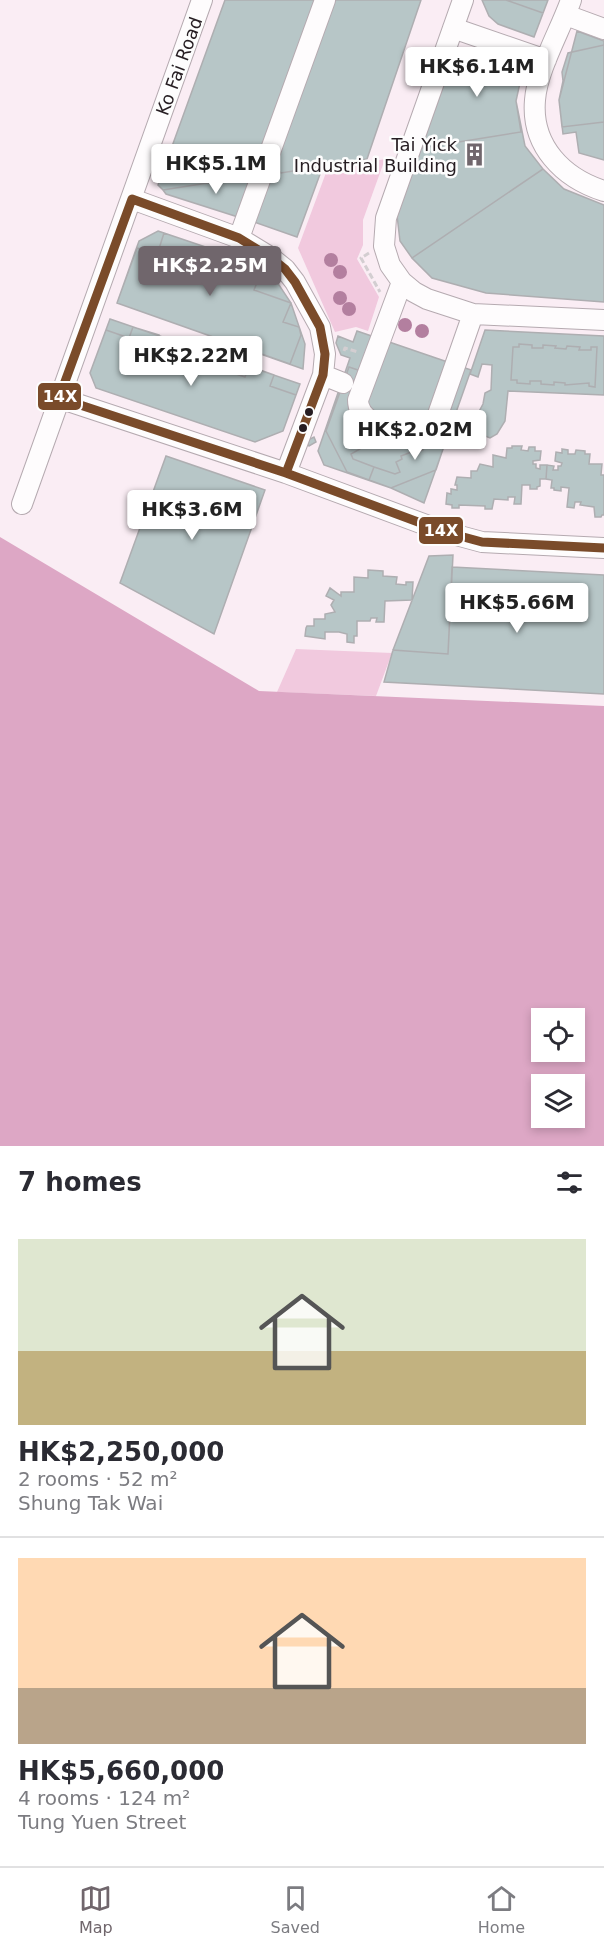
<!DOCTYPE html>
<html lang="en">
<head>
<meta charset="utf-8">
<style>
  body { margin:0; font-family:"DejaVu Sans",sans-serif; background:#f7f7f7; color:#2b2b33; height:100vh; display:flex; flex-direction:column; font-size:22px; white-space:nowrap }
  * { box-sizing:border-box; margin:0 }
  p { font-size:20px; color:#7c7c81 }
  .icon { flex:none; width:33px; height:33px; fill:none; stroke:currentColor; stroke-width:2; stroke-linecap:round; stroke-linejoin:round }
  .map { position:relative; height:1146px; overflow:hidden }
  .panel { display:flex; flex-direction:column; background:#fff; flex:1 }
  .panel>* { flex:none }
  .buttons { position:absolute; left:531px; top:1008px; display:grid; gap:12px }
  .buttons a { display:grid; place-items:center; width:54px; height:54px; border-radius:0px; background:#fff; box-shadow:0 3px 9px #0003; font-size:30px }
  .price { position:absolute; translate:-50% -51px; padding:0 14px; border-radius:6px; background:#fff; color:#222; font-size:20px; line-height:39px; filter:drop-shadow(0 2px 3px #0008) }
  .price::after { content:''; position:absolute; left:50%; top:36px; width:18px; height:14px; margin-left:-9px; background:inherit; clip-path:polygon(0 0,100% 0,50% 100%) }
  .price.active { background:#70666c; color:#fff }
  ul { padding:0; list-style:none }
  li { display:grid; align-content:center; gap:12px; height:318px; padding:0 18px }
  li+li { border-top:2px solid #e1e1e2 }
  li span { display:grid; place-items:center; height:186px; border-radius:0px; color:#555 }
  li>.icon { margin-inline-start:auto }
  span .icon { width:108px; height:108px; fill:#fffc; stroke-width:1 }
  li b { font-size:26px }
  h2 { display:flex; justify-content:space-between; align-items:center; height:72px; padding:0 18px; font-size:26px }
  .tabs { display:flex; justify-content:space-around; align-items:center; height:84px; border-top:2px solid #e1e1e2; background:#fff; font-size:16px; color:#7c7c81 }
  .tabs a { display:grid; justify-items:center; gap:3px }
  .tabs .active { color:#70666c }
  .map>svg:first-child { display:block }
</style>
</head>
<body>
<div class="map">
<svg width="604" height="1146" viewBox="0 0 604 1146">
  <rect width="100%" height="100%" fill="#faedf4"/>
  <path fill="#f1c9de" d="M385,159L363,220V245L357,259L379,297L368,331L356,327L335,332L298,248L327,170Z
    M296,649L392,653L376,696L277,692Z"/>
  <path fill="#dda7c5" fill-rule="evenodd" d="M0,537L259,691L604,706V1146H0ZM542,1018H574V1052H542ZM542,1084H574V1118H542Z"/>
  <path fill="#b7c6c7" stroke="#aeaeb1" stroke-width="1.5" d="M225,0H316L252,176L163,190L158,185Z
    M333,0H421L367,159L281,173L275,167Z
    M482,0H548L534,37L498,24L489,16Z
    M506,0H548L543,13Z
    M577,31L604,41V160L579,153L576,132L563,134L559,100Z
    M479,45L525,60L516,101L525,146L543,169L412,258L400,241L397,215L453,59Z
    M479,45L525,60L516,101L521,132L421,148L453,59Z
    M604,45V122L562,127L559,100L563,81L562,72L568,53Z
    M323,166L297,237L254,222L275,167L281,173Z
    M543,169L564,189L604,205V302L486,293L432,278L412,258Z
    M252,176L238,217L166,194L163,190Z
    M158,231L256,264L268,273L279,285L291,303L305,344L303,369L117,303L139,241Z
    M164,233L256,264L263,268L254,290L291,303L283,322L299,327L301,335L290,364L117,303L137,248L157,255Z
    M110,319L300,384L283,431L255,442L96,388L90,373Z
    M133,327L159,335L154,347L199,362L203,350L219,356L215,367L245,377L249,366L274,375L270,386L296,395L283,431L255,442L96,388L90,373L106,330L129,338Z
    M485,330L604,336V395L508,391L505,421L497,434L490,438L480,434L475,419L483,404L485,393L491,390L492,365L482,364L478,377L470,374Z
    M357,331L471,370L424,503L391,488L324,465L318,451L350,358L341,355L336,343L338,336L353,342Z
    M519,344L532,345V348H543V345L556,346L555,348L566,349L567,346L580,347L579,350H591V347H597L595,387L589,386V383L565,385V383L554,382V385L541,384V381H530V384L517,383V380H511L513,347H519Z
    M349,367L367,373L363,401L355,421L349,419L347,423L350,430L353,429L360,442L357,443L360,449L351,454L353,459L374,467L369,480L347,472L326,431Z
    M446,420L441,435L447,437L436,470L391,488L369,480L374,467L395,474L400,472L396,462L402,459L401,456L414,451L415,453L423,450L424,446L417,443Z
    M314,437L316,442L309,446L306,441Z
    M512,446H522L521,450L528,451L529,447H535V451H541L540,460L533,461V464H536V468L540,469V465H547L546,479H540V486L537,487V489H530V485H522L521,504H514L515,497H508V500L494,499L492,509H485V506L459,505V508H452V505L446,504L447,493L451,494V489L457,490V485H455L457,477L471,478V471H477L480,464L493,467V455L506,458L507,448H512Z
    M562,449L568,450V454H575L576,450L585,451V454H590L589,464H602L601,475H604V515H602L601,517H595L594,507L580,505L581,502H575L574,508L567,507L569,488L561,487V491L554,490V488H551L552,480L546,479L547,465L554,466L553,470H558V466H561L562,463L555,461L556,452L562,453Z
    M166,456L265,490L214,634L120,583Z
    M453,555L448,654L393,650L429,556Z
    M452,567L604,575V694L384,682L393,650L448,654Z
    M368,570L383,571V576L397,577L396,584L406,585V582H413L412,600L385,601L384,622H376L377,618H371L370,621H357V636H354V643L347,642V634L339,632H325V639L305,636L306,628L307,626H314V619H325V614L335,612L331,605L334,600L326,596L330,588L341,596V592H354V577L368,578Z"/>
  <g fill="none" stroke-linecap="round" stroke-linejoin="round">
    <defs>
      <path id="minor" d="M463,0L386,218L384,246L390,265L402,282L414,292L427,299L473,314L604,320
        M571,0C561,29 537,70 535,100C531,146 563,178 604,191
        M566,15L604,29
        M453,28L546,60
        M132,199L239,238L270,257L285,269L295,282L320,327L325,354L323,375L286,473
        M239,238L325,0
        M402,282L358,400C358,424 391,428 410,435C422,435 430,431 436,420L473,314
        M323,375L343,383
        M59,398L286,473L445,532L482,542L604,548
        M22,504L202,0"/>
    </defs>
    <use href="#minor" stroke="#b5aab0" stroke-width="22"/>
    <path stroke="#d3ced1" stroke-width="3" stroke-dasharray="6 3" stroke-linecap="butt" d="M369,253L361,258L380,292
      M344,351L345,348L358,352"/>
    <use href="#minor" stroke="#fefcfd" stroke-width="20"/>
    <defs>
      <path id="bus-1" d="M132,199L239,238L270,257L285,269L295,282L320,327L325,354L323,375L286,473L59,398Z
        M286,473L445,532L482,542L604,548"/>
    </defs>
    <use href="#bus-1" stroke="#fdfdfd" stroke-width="14"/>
    <use href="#bus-1" stroke="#7a4b2a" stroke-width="9"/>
  </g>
  <g fill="#b37f9f">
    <circle cx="331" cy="260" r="7"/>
    <circle cx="340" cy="272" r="7"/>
    <circle cx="340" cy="298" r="7"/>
    <circle cx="349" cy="309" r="7"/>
    <circle cx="405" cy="325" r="7"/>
    <circle cx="422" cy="331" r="7"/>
  </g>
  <defs>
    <symbol id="building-bare" viewBox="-9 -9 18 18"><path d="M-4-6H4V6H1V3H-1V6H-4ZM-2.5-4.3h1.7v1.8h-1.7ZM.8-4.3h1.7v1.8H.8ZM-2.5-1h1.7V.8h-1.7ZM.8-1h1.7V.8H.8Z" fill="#70666c" stroke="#fdfdfd" stroke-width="2.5" paint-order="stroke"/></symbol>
  </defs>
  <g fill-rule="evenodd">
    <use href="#building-bare" x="458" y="138" width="33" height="33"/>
  </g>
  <g fill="#261d22" stroke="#fdfdfd" stroke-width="2">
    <circle cx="309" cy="412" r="5"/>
    <circle cx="303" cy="428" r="5"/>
  </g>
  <g text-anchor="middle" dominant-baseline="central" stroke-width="5" stroke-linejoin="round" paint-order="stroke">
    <g font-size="18" fill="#261d22" stroke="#fdfdfd">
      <text transform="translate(179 66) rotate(-70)">Ko Fai Road</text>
    </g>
    <g font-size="18" fill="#261d22" stroke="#fdfdfd" text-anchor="end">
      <text x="457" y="144">Tai Yick<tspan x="457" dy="21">Industrial Building</tspan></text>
    </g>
  </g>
  <g stroke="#fdfdfd" stroke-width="2">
    <rect x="37" y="382" width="45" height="29" rx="6" fill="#7a4b2a"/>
    <rect x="418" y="516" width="46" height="29" rx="6" fill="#7a4b2a"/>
  </g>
  <g font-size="16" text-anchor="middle" font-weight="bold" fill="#fff">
    <text x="60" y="402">14X</text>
    <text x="441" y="536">14X</text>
  </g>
</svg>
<div class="buttons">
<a><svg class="icon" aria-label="locate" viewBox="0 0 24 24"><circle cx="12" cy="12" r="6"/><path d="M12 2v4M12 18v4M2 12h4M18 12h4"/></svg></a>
<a><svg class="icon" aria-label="layers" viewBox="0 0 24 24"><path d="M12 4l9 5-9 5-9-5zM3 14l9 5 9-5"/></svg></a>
</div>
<b class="price" style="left:477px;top:98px">HK$6.14M</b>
<b class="price" style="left:216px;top:195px">HK$5.1M</b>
<b class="price active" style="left:210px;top:297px">HK$2.25M</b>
<b class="price" style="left:191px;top:387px">HK$2.22M</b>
<b class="price" style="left:415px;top:461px">HK$2.02M</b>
<b class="price" style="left:192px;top:541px">HK$3.6M</b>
<b class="price" style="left:517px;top:634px">HK$5.66M</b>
</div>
<section class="panel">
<h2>7 homes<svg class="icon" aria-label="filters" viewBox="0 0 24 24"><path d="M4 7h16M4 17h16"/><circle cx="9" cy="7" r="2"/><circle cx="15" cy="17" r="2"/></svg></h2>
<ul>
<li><span style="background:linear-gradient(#dfe7d0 60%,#c2b280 0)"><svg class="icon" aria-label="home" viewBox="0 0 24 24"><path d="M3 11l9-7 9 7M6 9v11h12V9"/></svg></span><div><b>HK$2,250,000</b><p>2 rooms · 52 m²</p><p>Shung Tak Wai</p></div></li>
<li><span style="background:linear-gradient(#ffd9b3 70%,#b9a48a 0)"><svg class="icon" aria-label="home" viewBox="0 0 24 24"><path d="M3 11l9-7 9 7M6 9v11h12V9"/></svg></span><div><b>HK$5,660,000</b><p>4 rooms · 124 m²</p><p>Tung Yuen Street</p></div></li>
</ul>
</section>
<nav class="tabs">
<a class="active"><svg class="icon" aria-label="map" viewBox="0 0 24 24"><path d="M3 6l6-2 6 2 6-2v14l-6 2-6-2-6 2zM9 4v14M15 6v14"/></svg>Map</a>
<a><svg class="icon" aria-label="saved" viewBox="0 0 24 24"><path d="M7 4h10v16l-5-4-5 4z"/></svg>Saved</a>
<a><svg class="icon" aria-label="home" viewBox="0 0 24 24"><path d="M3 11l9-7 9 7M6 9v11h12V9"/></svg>Home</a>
</nav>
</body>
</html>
